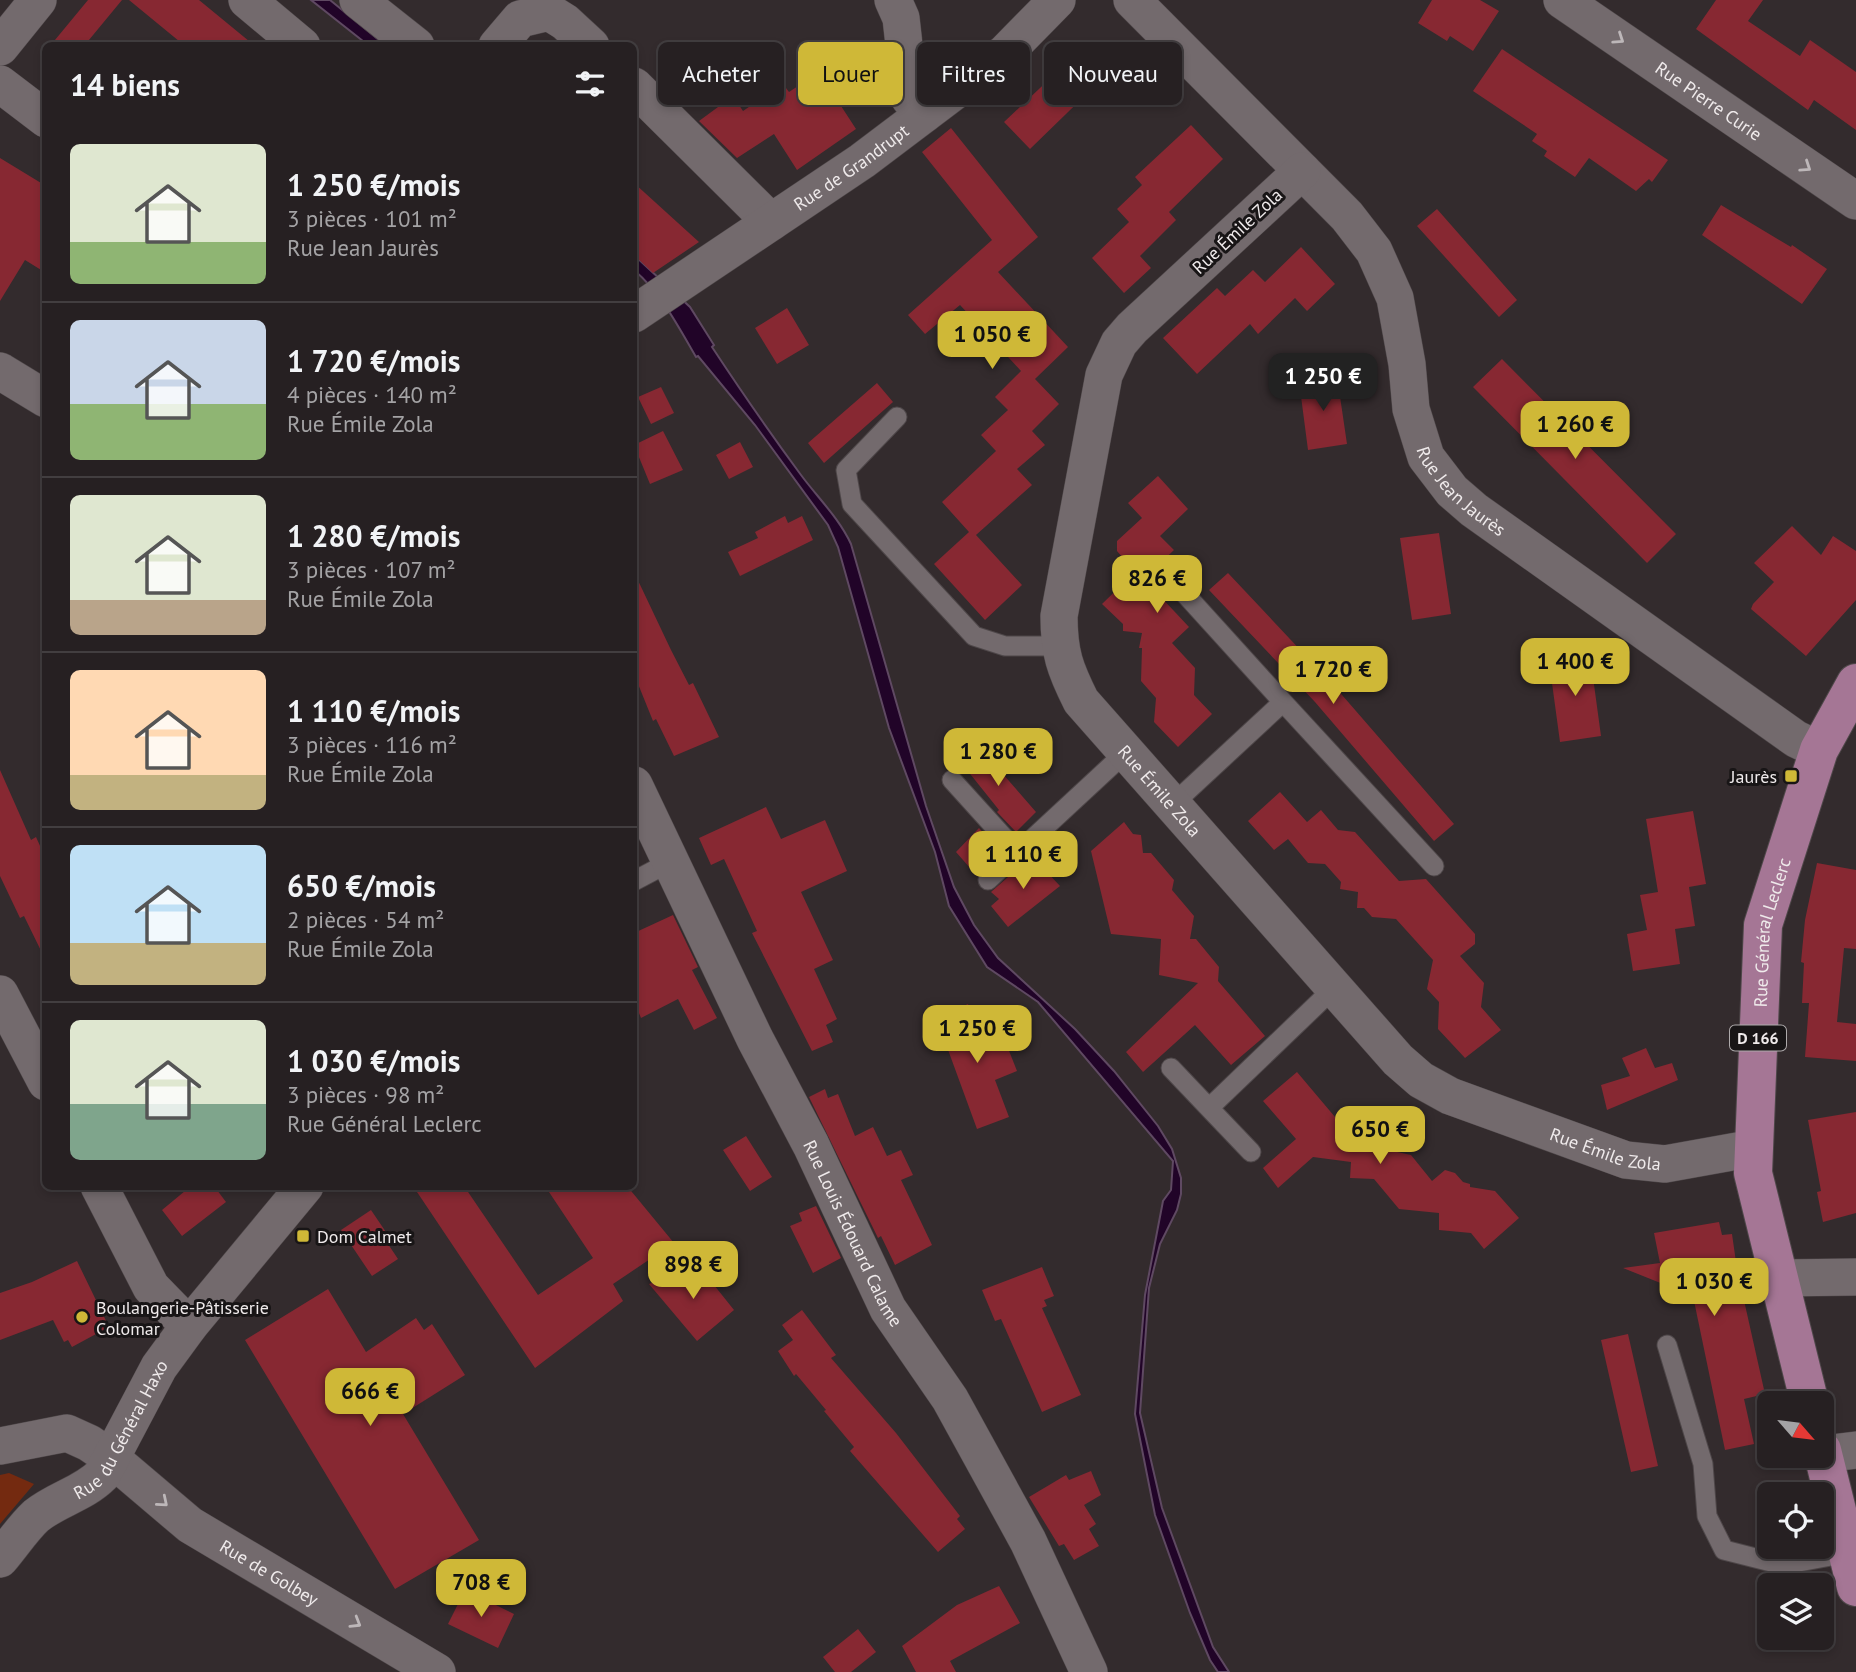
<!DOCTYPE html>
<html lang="fr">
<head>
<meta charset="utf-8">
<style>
  body { margin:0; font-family:"PT Sans",sans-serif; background:#322d2f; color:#f1f3f6; height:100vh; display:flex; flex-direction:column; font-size:26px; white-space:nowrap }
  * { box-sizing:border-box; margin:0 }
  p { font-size:23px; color:#a4a3a5 }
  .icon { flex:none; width:38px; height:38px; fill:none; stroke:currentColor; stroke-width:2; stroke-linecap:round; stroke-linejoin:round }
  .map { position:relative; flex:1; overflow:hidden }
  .panel { position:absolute; left:42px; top:42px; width:595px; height:1148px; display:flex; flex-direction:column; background:#262022; border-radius:10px; box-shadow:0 4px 10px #0003,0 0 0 2px #423e40 }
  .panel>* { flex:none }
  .guide { position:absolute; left:658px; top:42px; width:665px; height:63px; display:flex; gap:14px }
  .needle { width:46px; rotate:118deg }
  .buttons { position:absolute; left:1757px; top:1391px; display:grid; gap:14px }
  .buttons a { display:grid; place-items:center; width:77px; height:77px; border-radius:10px; background:#262022; box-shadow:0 4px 10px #0003,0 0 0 2px #423e40; font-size:35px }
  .price { position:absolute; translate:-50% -60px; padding:0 16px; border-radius:14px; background:#cfb837; color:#111; font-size:23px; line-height:46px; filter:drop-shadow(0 2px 4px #0008) }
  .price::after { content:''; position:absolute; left:50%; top:42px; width:21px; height:16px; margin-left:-10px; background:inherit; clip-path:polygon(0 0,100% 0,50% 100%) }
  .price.current { background:#222; color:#fff }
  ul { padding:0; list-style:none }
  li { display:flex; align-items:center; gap:21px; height:175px; padding:0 28px }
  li+li { border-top:2px solid #423e40 }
  li span { display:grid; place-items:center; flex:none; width:196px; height:140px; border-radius:10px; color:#555 }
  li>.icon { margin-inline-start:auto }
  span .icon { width:84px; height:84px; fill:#fffc; stroke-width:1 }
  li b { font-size:30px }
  h2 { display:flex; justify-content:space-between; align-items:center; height:84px; padding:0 28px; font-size:30px }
  .pill { padding:0 24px; border-radius:10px; background:#262022; box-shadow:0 4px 10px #0003,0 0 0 2px #423e40; font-size:24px; line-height:63px }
  .pill.current { background:#cfb837; color:#111 }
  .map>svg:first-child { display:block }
</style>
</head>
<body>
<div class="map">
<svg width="1856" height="1672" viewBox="0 0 1856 1672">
  <rect width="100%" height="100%" fill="#332b2d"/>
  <path fill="#742a10" d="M9,1473L34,1484L0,1524V1475Z"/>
  <path fill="#210428" stroke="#5f4962" stroke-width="2" d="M311,0H330L385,45H368Z
    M634,255L690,307L714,345L712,347C741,391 770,433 801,475C818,498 839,518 851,544L926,806L954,887L974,925L998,958L1075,1029L1114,1071L1158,1126L1172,1149L1181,1178V1194L1177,1210L1160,1244L1149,1288L1140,1413L1162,1508L1213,1647L1229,1672H1218L1210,1660L1190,1613L1155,1515L1135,1414L1145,1295L1163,1201L1171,1190L1173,1161L1038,1002L987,967L949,906L935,852L889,728L838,547L828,525L755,425L698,356L696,357C678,326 661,293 634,270Z"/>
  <path fill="#872832" d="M88,0H122L84,46H50Z
    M129,0H199L255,46H185Z
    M1432,0H1480L1499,11L1473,51L1450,36L1447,41L1418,23Z
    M1716,0H1763L1748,21L1800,56L1810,40L1856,72V130L1814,100L1808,110L1696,29Z
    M1502,49L1668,160L1652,182L1649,179L1636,191L1589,158L1575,177L1544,156L1547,151L1532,141L1537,134L1473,91Z
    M1077,53L1102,79L1030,149L1004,122Z
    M819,72L856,129L797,170L774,134L737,158L699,121L733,96L743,111L783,84L789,92Z
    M1191,125L1223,159L1169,212L1176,220L1140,256L1151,268L1124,293L1092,258L1129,222L1117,209L1142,185L1135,177Z
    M951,128L1038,237L998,272L1068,347L1035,379L1059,404L1032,431L1045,445L1017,469L1032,485L976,535L1022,585L985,620L934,564L969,532L942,502L996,451L981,435L1008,410L995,397L1021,371L960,305L925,334L908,315L992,240L922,152Z
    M0,158L46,186V273L25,260L0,301Z
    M634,183L699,242L653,273L634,255Z
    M1721,205L1791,247L1792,245L1827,269L1802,304L1702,235Z
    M1437,209L1517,300L1499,317L1417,226Z
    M1301,247L1335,284L1307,311L1295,298L1258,334L1250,324L1197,374L1163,338L1217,288L1225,296L1253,270L1265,282Z
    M787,308L809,345L777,364L755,328Z
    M1502,359L1676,534L1647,563L1473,387Z
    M1337,376L1347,444L1308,450L1299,381Z
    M877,383L893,402L824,463L808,443Z
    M661,387L674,413L651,424L638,397Z
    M663,431L683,470L650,484L634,445Z
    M740,442L753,467L729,479L716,455Z
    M1158,476L1188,509L1160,536L1174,550L1144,579L1189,627L1172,643L1195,668L1194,695L1212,714L1178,747L1154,722L1156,698L1141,681L1142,648H1139L1142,633L1123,631V624L1102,604L1135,572L1117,551V541L1142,518L1128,503Z
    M785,516L788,523L802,516L813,540L740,576L728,552L758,538L755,532Z
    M1792,526L1821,555L1833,536L1856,551V600L1806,656L1751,609L1753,604L1774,582L1754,563Z
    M1439,533L1451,614L1412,620L1400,538Z
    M634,572L671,650L689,685L693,683L719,737L674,756L656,719L653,721L634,674Z
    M1228,573L1336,688L1454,824L1434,841L1315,702L1209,590Z
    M1590,655L1601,736L1560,742L1549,661Z
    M976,743L1036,812L1016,832L997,812L999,810L959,760Z
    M0,770L31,840L36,837L46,859V961L24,916L20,918L0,876Z
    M1280,792L1307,822L1321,810L1338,830L1355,832L1399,881L1426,879L1475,934V944L1460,956L1484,983L1481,1007L1501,1030L1465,1058L1438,1029L1439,1002L1427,989L1433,960L1396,919L1372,917L1364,908H1357L1358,892L1340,889L1341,882L1325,864L1308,863L1288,839L1274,850L1248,821Z
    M766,807L781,839L825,820L847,871L801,892L833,960L814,969L837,1019L826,1025L833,1042L812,1051L752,933L757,931L724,859L711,865L699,838Z
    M1693,811L1706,884L1689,887L1695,926L1675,929L1680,964L1633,971L1627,934L1647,930L1640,895L1658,892L1646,819Z
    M1124,822L1133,834L1141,835L1143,853H1151L1174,880L1172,890L1194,916L1190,939H1196L1219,967L1218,981L1265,1036L1231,1065L1195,1025L1143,1072L1126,1052L1198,983L1159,975L1161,939L1111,934L1091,851Z
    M979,828L1000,852L977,876L956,852Z
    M1032,856L1060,886L1008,927L991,906L999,899L991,892Z
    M1817,863L1856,870V949L1844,948L1837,1022L1856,1024V1061L1805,1057L1809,1003H1802L1804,963L1801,962L1805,920Z
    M673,915L698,967L692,970L717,1018L694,1030L678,999L641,1018L634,1001V933Z
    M968,1004L982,1041L1002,1033L1017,1071L995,1080L1009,1117L977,1129L936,1017Z
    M1646,1048L1655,1068L1672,1063L1678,1080L1607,1110L1601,1085L1630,1076L1622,1058Z
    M1297,1072L1335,1117L1363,1121L1381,1142L1388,1144V1150L1411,1155L1432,1181L1445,1170L1455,1173L1463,1182L1470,1184V1187L1495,1191L1519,1218L1484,1249L1471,1233L1439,1230V1213L1399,1209L1374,1179L1350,1178L1351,1162L1313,1157L1278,1188L1263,1168L1296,1139L1263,1101Z
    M825,1089L828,1098L838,1094L855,1136L873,1127L887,1156L901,1150L913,1175L901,1180L932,1245L895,1265L881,1236L878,1238L809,1097Z
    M1856,1112V1213L1823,1222L1817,1192L1821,1191L1808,1120Z
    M746,1136L772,1177L750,1191L723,1150Z
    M191,1186H214L226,1202L182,1236L162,1210Z
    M413,1186H464L538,1295L593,1258L545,1186H627L674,1243L613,1284L623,1301L535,1368Z
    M816,1206L841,1258L813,1273L790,1226L802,1221L799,1213Z
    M371,1210L392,1241L388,1244L398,1259L372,1276L341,1230Z
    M1719,1222L1722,1235L1732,1234L1737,1269L1765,1394L1744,1399L1754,1444L1725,1450L1693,1296L1623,1268L1660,1263L1654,1233Z
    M77,1261L109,1327L72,1347L68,1340L64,1342L53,1320L0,1340V1293L32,1282Z
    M693,1266L698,1273L702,1270L734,1310L697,1341L649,1284Z
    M1042,1267L1054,1296L1044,1300L1047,1306L1042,1308L1081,1395L1042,1412L1001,1319L995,1321L982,1290Z
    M328,1289L366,1352L416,1318L424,1330L432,1324L465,1375L403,1414L479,1540L395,1589L245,1340Z
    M802,1310L836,1355L831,1358L896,1433L960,1516L957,1519L965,1529L938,1552L850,1451L854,1447L824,1411L826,1410L796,1374L794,1376L778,1351L793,1340L782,1325Z
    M1628,1334L1658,1466L1631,1472L1601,1340Z
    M1091,1471L1101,1495L1084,1505L1096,1524L1089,1529L1099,1546L1074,1560L1064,1544L1059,1546L1029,1497L1066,1475L1069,1480Z
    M999,1586L1020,1623L950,1661L956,1672H916L902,1646L957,1605Z
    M465,1590L514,1614L498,1648L448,1624Z
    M858,1629L876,1652L851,1672H835L823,1657Z"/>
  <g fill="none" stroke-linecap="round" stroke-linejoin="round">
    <defs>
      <path id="lane" d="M897,417L846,470L852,504L974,636L1005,646H1059
        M1176,584L1283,702
        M952,780L1018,853
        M1173,804L1283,702L1434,866
        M988,880L1126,752
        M634,881L670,862
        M1171,1068L1209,1108
        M1251,1152L1209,1108L1334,988
        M1667,1345L1703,1464L1707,1516L1724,1550L1783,1565L1847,1553"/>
      <g id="street">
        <path d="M247,0L302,46"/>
        <path d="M358,0L416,46"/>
        <path d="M893,0L901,18L910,99L924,114"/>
        <path id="s1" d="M1132,0L1347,216L1374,251L1395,298L1407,364L1411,409L1426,457L1452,491L1474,510L1796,739L1819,750"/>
        <path id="s2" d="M1562,0L1856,201"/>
        <path d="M497,46L520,19L549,12L565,22L591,46"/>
        <path d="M0,47L38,0"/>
        <path d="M0,84L46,119"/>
        <path d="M634,86L771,222"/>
        <path id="s3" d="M1302,171L1132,328L1119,343L1104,375L1059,616C1059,653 1065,669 1081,701L1398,1060L1421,1080L1450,1096L1626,1160L1665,1164L1754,1148"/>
        <path id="s4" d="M634,314L862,161L1005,53L1057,0"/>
        <path d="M0,371L46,399"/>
        <path id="s5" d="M634,785L755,1039L811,1145L888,1309L950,1399L1028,1541L1089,1672"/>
        <path d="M0,994L46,1082"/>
        <path d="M99,1186L151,1287L189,1326"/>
        <path d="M1779,1278L1856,1277"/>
        <path id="s6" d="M0,1446L67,1433L89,1443L111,1458L190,1525L437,1672"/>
        <path d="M1823,1454L1856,1450"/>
        <path id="s7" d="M0,1559C12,1545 23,1528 36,1516C57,1499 83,1494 102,1475L159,1367L189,1326L305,1186"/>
      </g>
      <g id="primary">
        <path id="s8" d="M1810,1404L1753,1173L1763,925L1819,750L1856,683"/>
        <path d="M1822,1450L1856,1587"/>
      </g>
    </defs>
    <use href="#lane" stroke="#4e4749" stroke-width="21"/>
    <use href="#street" stroke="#4e4749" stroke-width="38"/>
    <use href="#primary" stroke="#4e4749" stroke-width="40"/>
    <use href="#lane" stroke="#736a6d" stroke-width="19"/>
    <use href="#street" stroke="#736a6d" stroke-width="37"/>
    <use href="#primary" stroke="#a57695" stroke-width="38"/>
  </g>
  <defs><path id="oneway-chevron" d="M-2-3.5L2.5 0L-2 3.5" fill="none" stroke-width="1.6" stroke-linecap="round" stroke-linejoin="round" transform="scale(1.75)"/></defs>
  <g stroke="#bdb7b9">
    <use href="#oneway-chevron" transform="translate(1619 39) rotate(34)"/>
    <use href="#oneway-chevron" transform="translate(1806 167) rotate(34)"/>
    <use href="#oneway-chevron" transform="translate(163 1502) rotate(40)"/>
    <use href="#oneway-chevron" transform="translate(356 1623) rotate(31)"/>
  </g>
  <g fill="#cfb837" stroke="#181516" stroke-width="2.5">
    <rect x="1784" y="769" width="14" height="14" rx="3.5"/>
    <rect x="296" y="1229" width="14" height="14" rx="3.5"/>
    <circle cx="82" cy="1317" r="7"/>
  </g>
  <g text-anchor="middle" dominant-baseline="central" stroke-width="6" stroke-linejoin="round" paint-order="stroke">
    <rect fill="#181516" stroke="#aeaaab" stroke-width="2" x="1730" y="1025.5" width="56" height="25" rx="5"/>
    <g font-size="16" font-weight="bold" fill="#efeaeb">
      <text x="1758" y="1038">D 166</text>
    </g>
    <g font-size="18" fill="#efeaeb" stroke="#181516">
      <text stroke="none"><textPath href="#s2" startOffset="178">Rue Pierre Curie</textPath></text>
      <text stroke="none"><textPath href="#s4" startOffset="262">Rue de Grandrupt</textPath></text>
      <text transform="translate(1237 231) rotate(-43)">Rue Émile Zola</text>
      <text stroke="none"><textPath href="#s1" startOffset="612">Rue Jean Jaurès</textPath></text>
      <text stroke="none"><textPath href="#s3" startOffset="740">Rue Émile Zola</textPath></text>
      <text stroke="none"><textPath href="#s8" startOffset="480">Rue Général Leclerc</textPath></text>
      <text stroke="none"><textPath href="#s3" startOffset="1328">Rue Émile Zola</textPath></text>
      <text stroke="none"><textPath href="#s5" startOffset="499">Rue Louis Édouard Calame</textPath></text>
      <text stroke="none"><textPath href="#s7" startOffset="182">Rue du Général Haxo</textPath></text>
      <text stroke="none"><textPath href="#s6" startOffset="315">Rue de Golbey</textPath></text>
    </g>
    <g font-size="18" fill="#efeaeb" stroke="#181516" text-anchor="start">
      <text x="1777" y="776" text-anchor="end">Jaurès</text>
      <text x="317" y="1236">Dom Calmet</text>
      <text x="96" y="1307">Boulangerie-Pâtisserie<tspan x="96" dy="21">Colomar</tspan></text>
    </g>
  </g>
</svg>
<div class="buttons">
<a><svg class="needle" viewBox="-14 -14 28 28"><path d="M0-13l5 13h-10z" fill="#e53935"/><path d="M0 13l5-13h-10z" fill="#a4a3a5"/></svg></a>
<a><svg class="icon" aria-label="locate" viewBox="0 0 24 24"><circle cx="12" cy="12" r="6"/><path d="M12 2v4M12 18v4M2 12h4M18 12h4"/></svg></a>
<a><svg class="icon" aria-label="layers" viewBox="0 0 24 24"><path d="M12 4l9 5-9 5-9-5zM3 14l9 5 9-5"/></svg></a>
</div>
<b class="price" style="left:992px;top:371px">1 050 €</b>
<b class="price current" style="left:1323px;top:413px">1 250 €</b>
<b class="price" style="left:1575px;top:461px">1 260 €</b>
<b class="price" style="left:1157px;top:615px">826 €</b>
<b class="price" style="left:1575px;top:698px">1 400 €</b>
<b class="price" style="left:1333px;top:706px">1 720 €</b>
<b class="price" style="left:998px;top:788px">1 280 €</b>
<b class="price" style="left:1023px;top:891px">1 110 €</b>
<b class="price" style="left:977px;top:1065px">1 250 €</b>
<b class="price" style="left:1380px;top:1166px">650 €</b>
<b class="price" style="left:693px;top:1301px">898 €</b>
<b class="price" style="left:1714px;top:1318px">1 030 €</b>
<b class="price" style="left:370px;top:1428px">666 €</b>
<b class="price" style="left:481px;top:1619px">708 €</b>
<div class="guide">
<a class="pill">Acheter</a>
<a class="pill current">Louer</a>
<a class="pill">Filtres</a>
<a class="pill">Nouveau</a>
</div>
<section class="panel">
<h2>14 biens<svg class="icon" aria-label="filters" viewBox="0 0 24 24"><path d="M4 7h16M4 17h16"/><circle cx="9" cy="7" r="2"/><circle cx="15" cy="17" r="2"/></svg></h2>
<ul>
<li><span style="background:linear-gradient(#dfe7d0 70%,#8fb573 0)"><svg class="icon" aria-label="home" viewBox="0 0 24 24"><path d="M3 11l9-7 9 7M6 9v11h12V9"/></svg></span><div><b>1 250 €/mois</b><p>3 pièces · 101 m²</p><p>Rue Jean Jaurès</p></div></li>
<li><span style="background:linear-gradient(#c9d6e8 60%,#8fb573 0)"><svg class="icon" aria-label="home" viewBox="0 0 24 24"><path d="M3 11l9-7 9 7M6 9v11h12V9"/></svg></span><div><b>1 720 €/mois</b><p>4 pièces · 140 m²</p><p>Rue Émile Zola</p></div></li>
<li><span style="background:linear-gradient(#dfe7d0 75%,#b9a48a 0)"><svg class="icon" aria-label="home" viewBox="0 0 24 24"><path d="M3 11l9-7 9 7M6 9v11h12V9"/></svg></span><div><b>1 280 €/mois</b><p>3 pièces · 107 m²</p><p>Rue Émile Zola</p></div></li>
<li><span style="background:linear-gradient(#ffd9b3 75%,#c2b280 0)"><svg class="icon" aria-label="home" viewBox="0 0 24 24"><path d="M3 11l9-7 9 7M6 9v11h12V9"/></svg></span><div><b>1 110 €/mois</b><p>3 pièces · 116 m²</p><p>Rue Émile Zola</p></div></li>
<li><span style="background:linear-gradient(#bfe0f5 70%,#c2b280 0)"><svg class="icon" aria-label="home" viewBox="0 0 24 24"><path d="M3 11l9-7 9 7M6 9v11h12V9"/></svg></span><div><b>650 €/mois</b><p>2 pièces · 54 m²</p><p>Rue Émile Zola</p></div></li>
<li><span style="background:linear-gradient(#dfe7d0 60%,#7fa58c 0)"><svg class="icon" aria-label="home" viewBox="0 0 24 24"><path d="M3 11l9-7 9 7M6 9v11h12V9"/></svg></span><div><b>1 030 €/mois</b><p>3 pièces · 98 m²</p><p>Rue Général Leclerc</p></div></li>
</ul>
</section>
</div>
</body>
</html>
